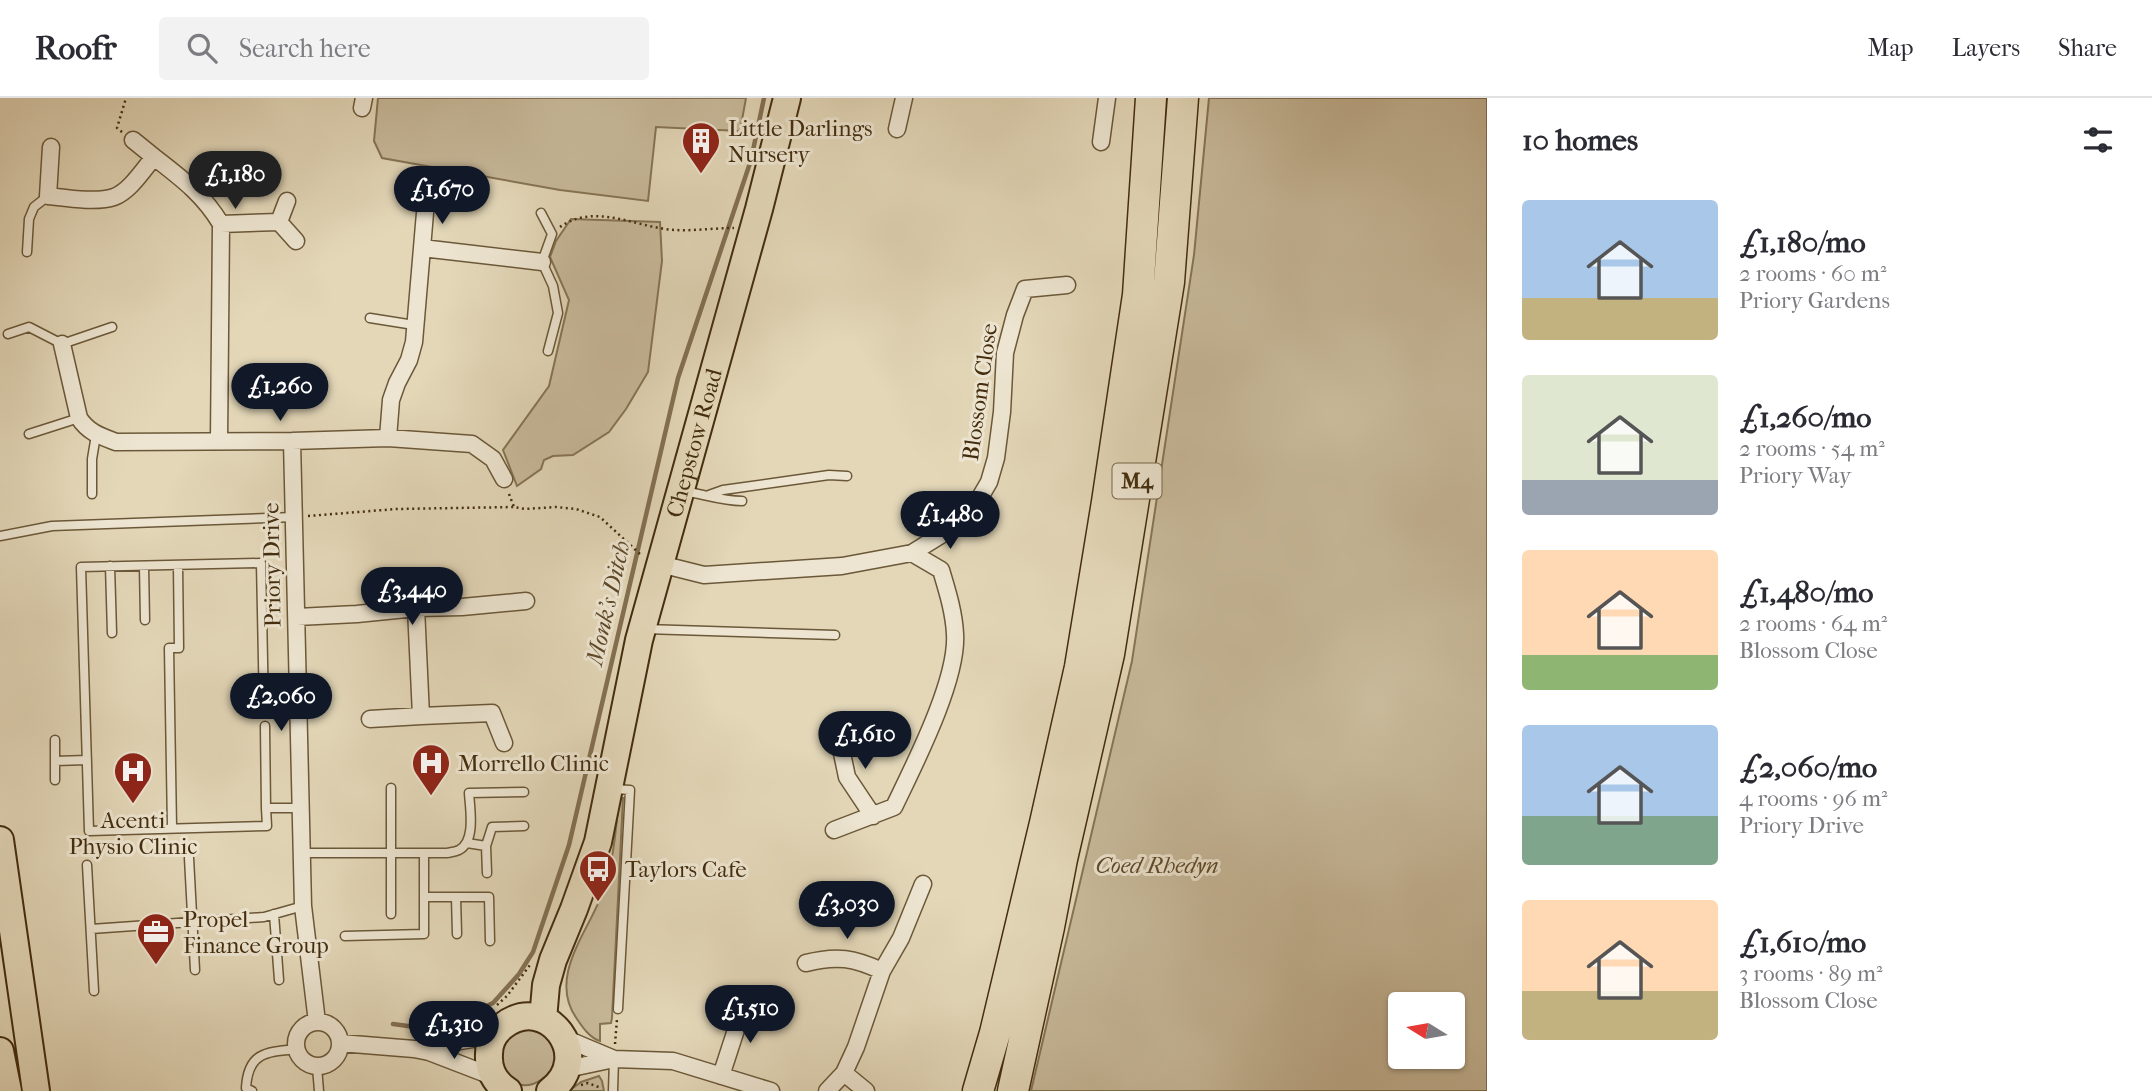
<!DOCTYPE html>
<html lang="en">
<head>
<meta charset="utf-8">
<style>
  body { margin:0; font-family:"IM FELL French Canon",serif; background:#f2f2f3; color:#2b2b33; height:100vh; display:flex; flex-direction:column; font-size:26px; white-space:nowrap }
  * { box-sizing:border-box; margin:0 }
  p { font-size:23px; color:#7c7c81 }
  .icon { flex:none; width:38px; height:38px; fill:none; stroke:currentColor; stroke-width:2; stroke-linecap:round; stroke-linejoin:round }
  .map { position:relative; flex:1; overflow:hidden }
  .side { display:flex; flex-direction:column; background:#fff; width:665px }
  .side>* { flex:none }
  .needle { width:46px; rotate:281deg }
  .fabs { position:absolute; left:1388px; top:894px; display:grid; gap:14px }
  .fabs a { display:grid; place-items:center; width:77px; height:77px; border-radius:7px; background:#fff; box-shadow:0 2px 5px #0004; font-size:35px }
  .price { position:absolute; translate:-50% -60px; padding:0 16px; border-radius:24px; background:#111827; color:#fff; font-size:23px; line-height:46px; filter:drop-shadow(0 2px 4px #0008) }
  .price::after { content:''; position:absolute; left:50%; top:42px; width:21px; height:16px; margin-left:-10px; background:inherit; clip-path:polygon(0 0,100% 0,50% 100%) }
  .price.selected { background:#222; color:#fff }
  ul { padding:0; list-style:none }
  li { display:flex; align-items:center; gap:21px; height:175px; padding:0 35px }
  li span { display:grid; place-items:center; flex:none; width:196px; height:140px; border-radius:7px; color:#555 }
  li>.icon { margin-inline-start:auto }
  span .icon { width:84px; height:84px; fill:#fffc; stroke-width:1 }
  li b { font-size:30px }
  h2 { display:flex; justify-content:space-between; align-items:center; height:84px; padding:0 35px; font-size:30px }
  header { display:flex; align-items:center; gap:42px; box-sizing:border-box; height:98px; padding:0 35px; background:#fff; border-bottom:2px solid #e1e1e2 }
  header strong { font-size:33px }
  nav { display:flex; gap:38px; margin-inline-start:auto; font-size:24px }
  .search { width:490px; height:63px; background:#f2f2f3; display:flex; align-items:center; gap:18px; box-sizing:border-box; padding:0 24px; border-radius:7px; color:#7c7c81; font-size:26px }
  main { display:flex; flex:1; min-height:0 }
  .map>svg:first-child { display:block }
</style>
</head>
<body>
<header>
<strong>Roofr</strong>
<div class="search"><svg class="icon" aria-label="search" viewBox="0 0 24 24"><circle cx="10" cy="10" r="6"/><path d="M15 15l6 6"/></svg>Search here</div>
<nav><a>Map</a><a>Layers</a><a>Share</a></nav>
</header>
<main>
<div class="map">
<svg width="1487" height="993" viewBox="0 0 1487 993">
  <rect width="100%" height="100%" fill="#e3d7b8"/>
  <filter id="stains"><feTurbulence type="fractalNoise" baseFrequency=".00286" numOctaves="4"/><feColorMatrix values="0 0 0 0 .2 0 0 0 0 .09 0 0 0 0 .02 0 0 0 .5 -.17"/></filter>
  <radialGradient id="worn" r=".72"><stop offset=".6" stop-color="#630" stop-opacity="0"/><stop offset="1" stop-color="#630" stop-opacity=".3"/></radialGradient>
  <path fill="#c8ba9b" stroke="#867454" stroke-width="2" fill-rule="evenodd" d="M378,0H746L740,33L656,29L648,103L560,92L382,60L374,43Z
    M1209,0H1487V993H1031L1132,563L1194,157ZM1400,906H1452V959H1400Z
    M571,121L660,124L662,163L648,274L626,311L609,334L573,357L553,358L544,362L541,371L517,388L503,352L549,288L569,202L550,159L556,143Z
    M619,700H623L612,920L611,925L600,926V943C590,940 583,930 577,921C546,878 591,831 604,791C614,761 616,730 619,700Z
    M536,931L553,945L556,966C547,979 533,993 514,985C509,982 504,973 499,968C502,936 504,934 536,931Z
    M599,978L602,983L604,993H569L581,984Z"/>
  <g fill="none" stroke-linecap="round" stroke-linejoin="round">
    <path stroke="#837051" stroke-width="4.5" d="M393,926L437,932L493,905L519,876L533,854L569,747L678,280L751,62L764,0"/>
    <defs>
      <path id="service" d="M541,115L552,136L542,164L553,188L558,215L548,253
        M27,154L29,121L34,109L48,98
        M370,220L414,227
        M8,236L29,229L62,246L112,229
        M29,336L79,320
        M683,393C703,396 722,403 742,403
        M92,396V361L96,337
        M709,397L723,392L829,377L847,378
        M0,438L52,428L294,419
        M110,468L112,535
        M144,468L145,522
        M645,531L835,537
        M264,612L261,465L81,469L89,733L267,728L266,710H301
        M265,628L266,710
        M55,642V663
        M55,682V663L87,662
        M614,691L630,692L618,911
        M172,730L169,550H179L178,467
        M467,745L486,748L487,775
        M486,748L492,729L524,728
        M302,755H447C451,754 455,754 459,752C476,743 470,711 469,695L524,694
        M189,760L195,872
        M87,767L94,893
        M424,799H489L490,843
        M456,799L457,836
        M274,816L279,882
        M391,816V690
        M91,831L264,819L303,808
        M345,838L424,836V755
        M317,969L319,993
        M252,993L246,990C248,955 265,954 296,951
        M613,993L614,961"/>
      <path id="minor" d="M362,10L364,0
        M897,31L904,0
        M133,42L154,59
        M1101,44L1107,0
        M51,49L48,98C66,100 97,105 114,99C130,93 143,72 154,59C181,80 203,96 221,126L219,343
        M279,124L287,103
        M221,126L279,124L296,143
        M422,150L426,103
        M62,246L79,320C88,334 100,338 116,344L292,343L388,340L472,346L493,361L504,381
        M388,340L391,302L397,285L409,262L414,244L422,150L542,164
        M292,343L303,808L317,924
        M660,466L704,477L842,468L912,455L954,429L975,408L989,384L996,360L1002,314L1005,255L1015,217L1025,191L1067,187
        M416,510L421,618L492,615L504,645
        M297,519L357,516L416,510L462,509L526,503
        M370,621L421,618
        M838,636L847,679L873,718
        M834,732L894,709C914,667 958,582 955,536C954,514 947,492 941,472L912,455
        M806,865C837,857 854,860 882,873
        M296 946a22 22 0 1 1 44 0a22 22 0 1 1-44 0Z
        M564,940L614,961
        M340,945L414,951L429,954L494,979
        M420,950L478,940L492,941
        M567,971L614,961L673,963L771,993
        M844,975L866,993
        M721,978L745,904
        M827,993L844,975L856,949L882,873L901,840L923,786"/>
      <g id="primary">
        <path id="s1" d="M543,921L546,887L553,862L574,811L598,744L639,542L759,111L787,0"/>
        <path d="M508,993C495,985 488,971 489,956C489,945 494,935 503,928C546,894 596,958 550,993"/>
      </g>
      <path id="trunk" d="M0,742L36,993
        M0,953L8,993"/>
      <path id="motorway" d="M978,993L995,935L1045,725L1080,569L1107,404L1138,197L1151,0
        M1013,993L1049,829L1062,761L1109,556L1169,184L1183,0"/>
    </defs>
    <use href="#service" stroke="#6b5838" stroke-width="11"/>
    <use href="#minor" stroke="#6b5838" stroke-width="19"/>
    <use href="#primary" stroke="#432d0e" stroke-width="30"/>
    <use href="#trunk" stroke="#432d0e" stroke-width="30"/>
    <use href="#motorway" stroke="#432d0e" stroke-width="33"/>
    <path stroke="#432d0e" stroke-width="2.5" stroke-dasharray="2 3.5" stroke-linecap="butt" d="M122,34L117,30L126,0
      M560,129C595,104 637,130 675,132C694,133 715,130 734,130
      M509,396L514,409L525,411L556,409L576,411L600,419L641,457
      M308,418L396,411L514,409
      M497,907L507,898L530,867
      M615,946L617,921
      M581,987L588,985L601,990"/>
    <use href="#service" stroke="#ede5d1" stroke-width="8"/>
    <use href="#minor" stroke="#ede5d1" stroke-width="16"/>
    <use href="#primary" stroke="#e3d7b8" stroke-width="26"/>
    <use href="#trunk" stroke="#e3d7b8" stroke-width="26"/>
    <use href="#motorway" stroke="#e3d7b8" stroke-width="30"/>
  </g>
  <defs>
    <symbol id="building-pin" viewBox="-11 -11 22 30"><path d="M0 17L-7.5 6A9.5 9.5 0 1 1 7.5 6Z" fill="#8f2418" stroke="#ede5d1"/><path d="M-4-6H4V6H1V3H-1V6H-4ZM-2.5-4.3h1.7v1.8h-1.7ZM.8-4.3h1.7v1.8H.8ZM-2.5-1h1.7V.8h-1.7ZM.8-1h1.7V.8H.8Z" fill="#fff"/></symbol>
    <symbol id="hospital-pin" viewBox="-11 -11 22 30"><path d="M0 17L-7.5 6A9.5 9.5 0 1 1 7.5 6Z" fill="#8f2418" stroke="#ede5d1"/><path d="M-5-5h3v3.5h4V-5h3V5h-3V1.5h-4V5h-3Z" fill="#fff"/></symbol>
    <symbol id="bus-pin" viewBox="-11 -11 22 30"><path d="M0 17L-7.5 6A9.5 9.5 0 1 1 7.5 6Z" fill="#8f2418" stroke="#ede5d1"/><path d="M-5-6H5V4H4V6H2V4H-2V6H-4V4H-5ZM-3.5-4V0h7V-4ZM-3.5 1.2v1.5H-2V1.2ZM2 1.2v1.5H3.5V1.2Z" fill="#fff"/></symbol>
    <symbol id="office-pin" viewBox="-11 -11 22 30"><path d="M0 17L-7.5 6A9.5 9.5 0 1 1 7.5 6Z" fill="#8f2418" stroke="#ede5d1"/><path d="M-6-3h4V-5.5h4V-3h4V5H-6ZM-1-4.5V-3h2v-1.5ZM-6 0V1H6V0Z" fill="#fff"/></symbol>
  </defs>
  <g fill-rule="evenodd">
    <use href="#building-pin" x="679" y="21" width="44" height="60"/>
    <use href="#hospital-pin" x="409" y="643" width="44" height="60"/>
    <use href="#hospital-pin" x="111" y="651" width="44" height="60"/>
    <use href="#bus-pin" x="576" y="749" width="44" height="60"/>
    <use href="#office-pin" x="134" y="812" width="44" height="60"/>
  </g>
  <g text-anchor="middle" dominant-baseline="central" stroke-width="6" stroke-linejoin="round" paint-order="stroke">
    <rect fill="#ede5d1" stroke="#766448" stroke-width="2" x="1112.5" y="365.5" width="49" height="35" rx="5"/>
    <g font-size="21" font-weight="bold" fill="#432d0e">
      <text x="1137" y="383">M4</text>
    </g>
    <g font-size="23" fill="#432d0e" stroke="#ede5d1" text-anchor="start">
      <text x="728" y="30">Little Darlings<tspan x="728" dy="26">Nursery</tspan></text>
      <text x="458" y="665">Morrello Clinic</text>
      <text x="133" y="722" text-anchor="middle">Acenti<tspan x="133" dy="26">Physio Clinic</tspan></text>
      <text x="625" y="771">Taylors Cafe</text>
      <text x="183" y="821">Propel<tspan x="183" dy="26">Finance Group</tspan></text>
    </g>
    <g font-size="23" fill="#432d0e" stroke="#ede5d1">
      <text transform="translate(980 294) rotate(-82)">Blossom Close</text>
      <text stroke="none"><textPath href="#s1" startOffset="597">Chepstow Road</textPath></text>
      <text transform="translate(272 467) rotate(-91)">Priory Drive</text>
    </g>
    <g font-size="23" font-style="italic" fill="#5e492a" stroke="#ede5d1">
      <text x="1157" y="767">Coed Rhedyn</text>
    </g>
    <g font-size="24" font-style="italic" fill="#5e492a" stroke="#ede5d1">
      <text transform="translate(608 505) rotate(-77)">Monk's Ditch</text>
    </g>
  </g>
  <rect width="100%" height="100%" filter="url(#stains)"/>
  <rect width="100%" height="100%" fill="url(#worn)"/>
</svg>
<div class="fabs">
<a><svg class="needle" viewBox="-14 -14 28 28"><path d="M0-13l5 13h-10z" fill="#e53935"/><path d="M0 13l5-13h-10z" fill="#7c7c81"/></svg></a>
</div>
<b class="price selected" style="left:235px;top:113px">£1,180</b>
<b class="price" style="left:442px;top:128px">£1,670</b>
<b class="price" style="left:280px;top:325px">£1,260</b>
<b class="price" style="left:950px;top:453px">£1,480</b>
<b class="price" style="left:412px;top:529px">£3,440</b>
<b class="price" style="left:281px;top:635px">£2,060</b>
<b class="price" style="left:865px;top:673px">£1,610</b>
<b class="price" style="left:847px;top:843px">£3,030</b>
<b class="price" style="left:750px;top:947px">£1,510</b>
<b class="price" style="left:454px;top:963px">£1,310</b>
</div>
<section class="side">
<h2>10 homes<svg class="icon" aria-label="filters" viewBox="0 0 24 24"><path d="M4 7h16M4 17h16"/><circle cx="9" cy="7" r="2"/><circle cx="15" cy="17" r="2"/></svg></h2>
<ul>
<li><span style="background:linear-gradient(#a9c7e8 70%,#c2b280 0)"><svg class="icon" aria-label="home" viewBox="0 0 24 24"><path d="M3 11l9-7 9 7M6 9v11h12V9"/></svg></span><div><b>£1,180/mo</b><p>2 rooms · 60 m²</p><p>Priory Gardens</p></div></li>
<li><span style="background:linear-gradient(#dfe7d0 75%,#9aa5b1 0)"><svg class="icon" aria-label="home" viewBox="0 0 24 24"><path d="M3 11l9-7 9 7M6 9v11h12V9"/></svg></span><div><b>£1,260/mo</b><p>2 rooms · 54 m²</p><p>Priory Way</p></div></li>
<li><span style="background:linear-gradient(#ffd9b3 75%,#8fb573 0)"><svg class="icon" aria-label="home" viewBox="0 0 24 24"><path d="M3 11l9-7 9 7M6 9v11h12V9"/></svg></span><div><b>£1,480/mo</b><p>2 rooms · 64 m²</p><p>Blossom Close</p></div></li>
<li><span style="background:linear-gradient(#a9c7e8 65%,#7fa58c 0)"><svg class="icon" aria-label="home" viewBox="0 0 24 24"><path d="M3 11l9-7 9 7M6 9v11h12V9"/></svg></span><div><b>£2,060/mo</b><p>4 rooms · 96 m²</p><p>Priory Drive</p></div></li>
<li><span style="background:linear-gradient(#ffd9b3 65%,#c2b280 0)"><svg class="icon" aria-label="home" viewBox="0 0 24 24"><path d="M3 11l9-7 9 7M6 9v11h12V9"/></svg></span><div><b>£1,610/mo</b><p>3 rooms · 89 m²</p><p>Blossom Close</p></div></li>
</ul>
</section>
</main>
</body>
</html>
